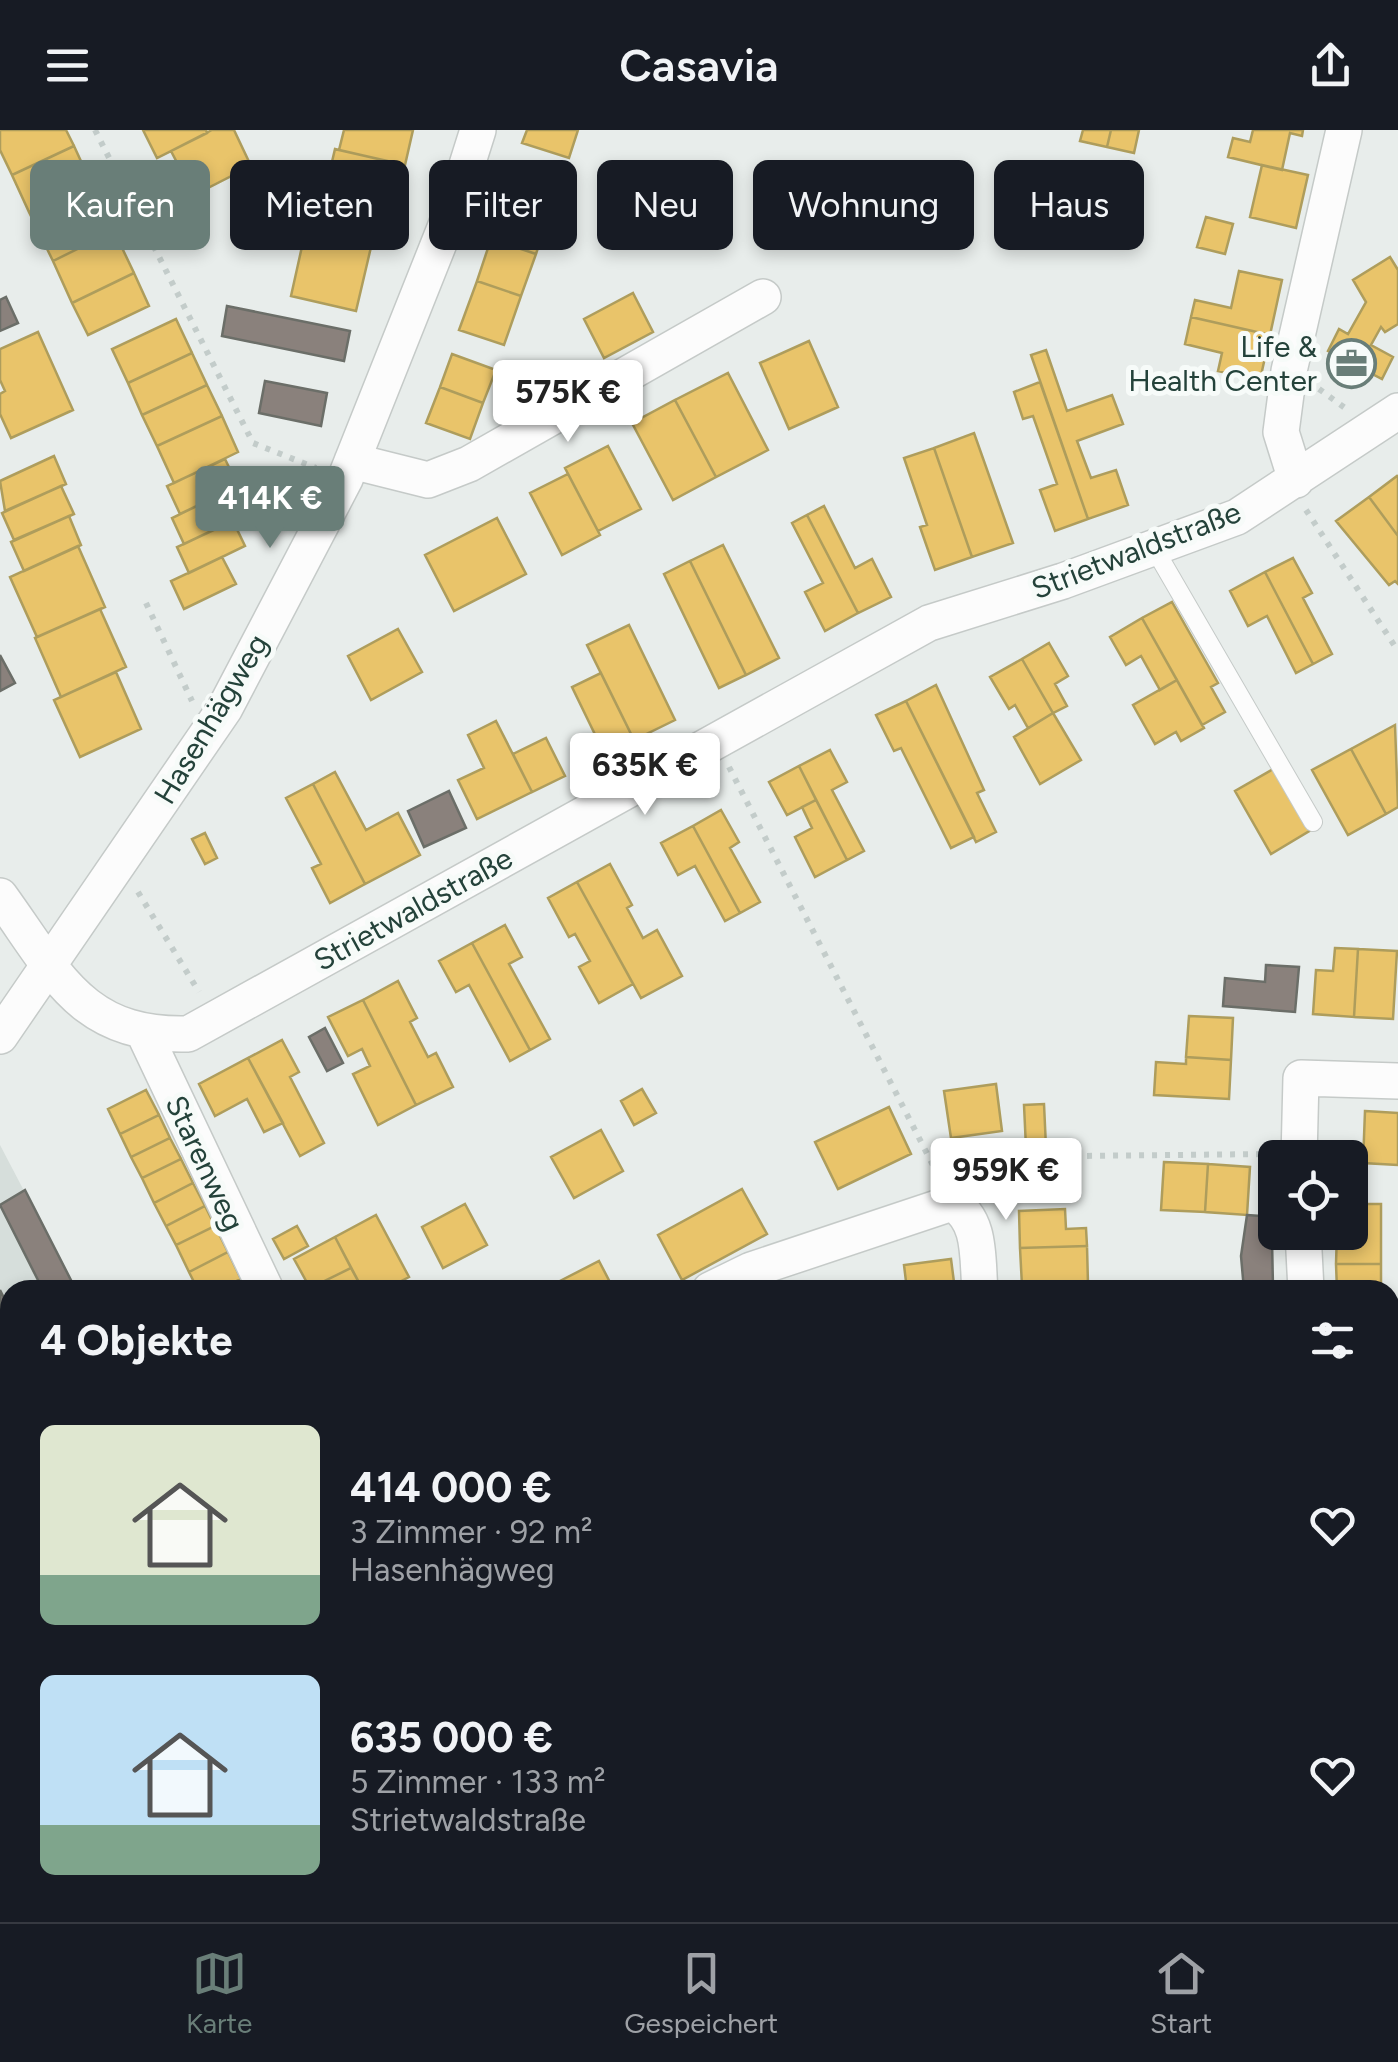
<!DOCTYPE html>
<html lang="de">
<head>
<meta charset="utf-8">
<style>
  body { margin:0; font-family:Figtree,sans-serif; background:#242831; color:#f1f3f6; height:100vh; display:flex; flex-direction:column; font-size:38px; white-space:nowrap }
  * { box-sizing:border-box; margin:0 }
  p { font-size:32px; color:#9ea1a6 }
  .icon { flex:none; width:55px; height:55px; fill:none; stroke:currentColor; stroke-width:2; stroke-linecap:round; stroke-linejoin:round }
  .map { position:relative; flex:1; overflow:hidden }
  .drawer { position:absolute; left:0px; top:1150px; width:1400px; height:642px; display:flex; flex-direction:column; background:#171b24; border-radius:30px 30px 0 0; box-shadow:0 5px 15px #0003 }
  .drawer>* { flex:none }
  .top-card { position:absolute; left:30px; top:30px; width:1340px; height:90px; display:flex; gap:20px }
  .tools { position:absolute; left:1258px; top:1010px; display:grid; gap:20px }
  .tools a { display:grid; place-items:center; width:110px; height:110px; border-radius:15px; background:#171b24; box-shadow:0 5px 15px #0003; font-size:50px }
  .price { position:absolute; translate:-50% -85px; padding:0 22px; border-radius:10px; background:#fff; color:#222; font-size:32px; line-height:65px; filter:drop-shadow(0 2px 5px #0008) }
  .price::after { content:''; position:absolute; left:50%; top:60px; width:30px; height:22px; margin-left:-15px; background:inherit; clip-path:polygon(0 0,100% 0,50% 100%) }
  .price.on { background:#697e78; color:#fff }
  ul { padding:0; list-style:none }
  li { display:flex; align-items:center; gap:30px; height:250px; padding:0 40px }
  li span { display:grid; place-items:center; flex:none; width:280px; height:200px; border-radius:15px; color:#555 }
  li>.icon { margin-inline-start:auto }
  span .icon { width:120px; height:120px; fill:#fffc; stroke-width:1 }
  li b { font-size:42px }
  h2 { display:flex; justify-content:space-between; align-items:center; height:120px; padding:0 40px; font-size:42px }
  .tag { padding:0 35px; border-radius:15px; background:#171b24; box-shadow:0 5px 15px #0003; font-size:35px; line-height:90px }
  .tag.on { background:#697e78; color:#fff }
  header { display:flex; justify-content:space-between; align-items:center; height:130px; padding:0 40px; background:#171b24; font-size:45px; font-weight:600 }
  .menu { display:flex; justify-content:space-around; align-items:center; height:140px; border-top:2px solid #363941; background:#171b24; font-size:28px; color:#9ea1a6 }
  .menu a { display:grid; justify-items:center; gap:5px }
  .menu .on { color:#697e78 }
  .map>svg:first-child { display:block }
</style>
</head>
<body>
<header><svg class="icon" aria-label="menu" viewBox="0 0 24 24"><path d="M4 6h16M4 12h16M4 18h16"/></svg>Casavia<svg class="icon" aria-label="share" viewBox="0 0 24 24"><path d="M12 15V3M7 8l5-5 5 5M5 13v7h14v-7"/></svg></header>
<div class="map">
<svg width="1398" height="1792" viewBox="0 0 1398 1792">
  <rect width="100%" height="100%" fill="#e8edeb"/>
  <path fill="#d6dedb" d="M0,1015L76,1160H10V1229L0,1210Z"/>
  <path fill="#d1e6d8" d="M0,1240L10,1258V1434L0,1429Z
    M0,1532L10,1536V1782L148,1783L144,1792H0Z"/>
  <path fill="#e9c46a" stroke="#ae9d5c" stroke-width="2.5" d="M0,0H66L74,16L12,45L0,20Z
    M143,0H206L207,3L157,28Z
    M212,0H234L251,36L194,65L171,21Z
    M344,0H413L405,35L339,20Z
    M527,0H578L569,28L522,13Z
    M1083,0H1111L1107,17L1080,11Z
    M1111,0H1139L1134,23L1107,17Z
    M1253,0H1303L1302,6L1290,3L1282,40L1228,27L1233,8L1250,12Z
    M74,16L91,53L29,82L12,45Z
    M335,19L400,34L384,102L319,87Z
    M1262,35L1308,45L1296,98L1250,87Z
    M91,53L114,101L53,131L29,82Z
    M507,63L551,79L536,124L491,109Z
    M309,85L375,100L356,181L291,166Z
    M1206,87L1233,94L1225,124L1197,117Z
    M114,101L134,143L72,173L53,131Z
    M491,109L536,124L521,166L477,151Z
    M1390,127L1398,140V194L1385,202L1381,197L1371,215L1393,227L1382,249L1328,221L1339,199L1348,204L1366,172L1353,150Z
    M1239,141L1282,150L1270,205L1191,187L1195,170L1231,178Z
    M134,143L149,176L88,205L72,173Z
    M477,151L521,166L504,215L459,200Z
    M633,163L653,202L604,228L584,189Z
    M1191,187L1270,205L1260,250L1218,241L1222,223L1185,214Z
    M176,189L192,223L128,253L112,219Z
    M38,202L73,280L11,308L0,284V264L5,261L0,250V219Z
    M809,211L838,277L789,299L760,233Z
    M1046,220L1067,281L1112,265L1123,294L1077,311L1091,348L1116,340L1128,375L1088,389L1031,225Z
    M192,223L207,255L142,285L128,253Z
    M452,224L496,240L483,273L440,257Z
    M728,243L768,320L716,347L675,270Z
    M1040,252L1088,389L1055,401L1040,360L1057,354L1033,286L1023,289L1014,262Z
    M207,255L222,286L157,316L142,285Z
    M440,257L483,273L470,309L426,293Z
    M675,270L716,347L673,370L632,293Z
    M222,286L238,322L174,353L157,316Z
    M974,303L1013,413L972,427L934,318Z
    M608,316L641,379L598,401L565,338Z
    M934,318L972,427L935,440L920,397L927,395L904,328Z
    M54,326L66,354L5,381L0,351Z
    M225,329L238,356L180,384L167,356Z
    M568,344L600,405L562,425L530,363Z
    M1397,346L1398,347V406L1369,367Z
    M61,356L74,384L14,410L2,383Z
    M230,360L243,386L184,414L172,388Z
    M1369,367L1398,406V454L1395,451L1389,455L1336,391Z
    M824,376L855,438L872,429L891,467L858,483L807,385Z
    M807,385L858,483L825,501L805,462L823,453L792,393Z
    M69,386L81,415L24,441L11,412Z
    M497,388L526,444L454,481L425,425Z
    M233,391L245,416L189,443L177,417Z
    M723,415L779,528L746,545L690,431Z
    M78,416L105,477L37,507L10,447Z
    M222,427L236,454L184,479L171,451Z
    M1293,428L1312,463L1303,468L1332,524L1313,534L1265,442Z
    M690,431L746,545L719,558L664,444Z
    M1265,442L1313,534L1296,543L1267,486L1248,496L1230,461Z
    M1172,472L1218,553L1211,557L1225,582L1202,595L1142,488Z
    M100,479L126,537L61,567L35,508Z
    M1142,488L1177,550L1160,560L1141,526L1126,535L1110,507Z
    M629,495L675,590L634,610L587,515Z
    M398,499L422,542L371,570L348,526Z
    M1049,513L1068,546L1055,554L1067,576L1053,583L1022,529Z
    M1022,529L1053,583L1028,598L1015,575L1009,579L990,547Z
    M116,542L141,599L80,627L54,570Z
    M601,543L634,610L605,625L572,557Z
    M1177,550L1204,598L1181,611L1176,602L1155,614L1133,575Z
    M936,555L984,660L977,663L996,702L976,712L906,571Z
    M906,571L974,707L951,718L901,618L894,621L876,585Z
    M1053,583L1081,630L1040,654L1014,607Z
    M496,591L532,662L477,689L458,650L484,638L468,605Z
    M1395,595L1398,677L1386,684L1351,619Z
    M546,608L565,646L532,662L513,624Z
    M1351,619L1386,684L1348,705L1312,640Z
    M830,620L847,652L832,660L864,721L847,730L799,636Z
    M799,636L816,670L787,685L769,652Z
    M1275,638L1311,700L1271,724L1235,661Z
    M335,642L366,700L398,683L420,725L365,754L313,654Z
    M313,654L365,754L330,773L312,738L321,734L286,668Z
    M816,670L847,730L815,747L795,707L812,698L802,677Z
    M721,680L739,712L730,718L760,772L740,783L693,696Z
    M693,696L740,783L725,791L695,736L678,745L661,713Z
    M205,703L217,728L205,734L192,709Z
    M610,734L632,775L627,778L643,808L657,800L682,846L641,868L577,752Z
    M577,752L633,854L599,873L579,837L590,831L575,804L569,807L548,768Z
    M505,795L522,827L509,834L550,909L530,920L472,813Z
    M472,813L530,920L510,931L469,855L456,862L439,831Z
    M1335,818L1358,819L1354,887L1313,884L1316,840L1333,841Z
    M1358,819L1397,821L1393,889L1354,887Z
    M398,851L417,888L410,892L428,927L436,923L453,957L416,975L363,870Z
    M363,870L416,975L378,995L353,944L370,936L362,919L348,926L328,887Z
    M1189,886L1233,888L1231,930L1186,927Z
    M282,910L299,942L290,947L324,1013L300,1026L248,928Z
    M1186,927L1231,930L1229,969L1154,965L1156,932L1186,934Z
    M248,928L283,993L264,1002L247,969L215,986L199,954Z
    M996,954L1002,1001L951,1008L944,961Z
    M642,959L656,983L634,995L621,971Z
    M146,960L159,985L120,1004L108,979Z
    M1044,974L1046,1017L1026,1018L1024,975Z
    M889,977L911,1024L838,1059L815,1012Z
    M1365,981L1398,983V1035L1363,1033Z
    M159,985L170,1008L131,1027L120,1004Z
    M601,1000L623,1041L574,1068L551,1027Z
    M170,1008L181,1029L142,1048L131,1027Z
    M181,1029L193,1053L154,1073L142,1048Z
    M1053,1029V1059H1023L1028,1030Z
    M1164,1032L1208,1034L1205,1082L1161,1080Z
    M1208,1034L1250,1037L1247,1085L1205,1082Z
    M193,1053L205,1076L166,1096L154,1073Z
    M742,1059L767,1104L682,1150L658,1105Z
    M465,1074L487,1115L443,1138L422,1097Z
    M1350,1074H1381V1134H1336L1337,1102H1350Z
    M205,1076L215,1096L176,1115L166,1096Z
    M1065,1079L1066,1099L1086,1098L1087,1116L1020,1118L1019,1081Z
    M376,1085L409,1147L384,1160H363L335,1107Z
    M215,1096L228,1122L189,1142L176,1115Z
    M297,1096L308,1116L284,1129L273,1109Z
    M335,1107L351,1138L310,1158L294,1129Z
    M1087,1116L1088,1154L1022,1156L1020,1118Z
    M228,1122L241,1149L218,1160H198L189,1142Z
    M951,1129L955,1160H907L904,1135Z
    M599,1131L614,1160H559L556,1153Z
    M1336,1134H1381V1160H1337Z
    M351,1138L363,1160L310,1158Z
    M1398,1265V1318L1390,1319V1266Z
    M1398,1318V1374L1390,1375V1319Z
    M1390,1780L1398,1783V1792H1370L1373,1782Z
    M292,1782H368L366,1792H289Z
    M368,1782H418L451,1792H366Z
    M1011,1782H1060L1057,1792H1008Z
    M1209,1782H1251L1248,1792H1219L1207,1788Z"/>
  <path fill="#e76f51" stroke="#ac624a" stroke-width="2.5" d="M189,1782H220L242,1792H185Z"/>
  <path fill="#8a817c" stroke="#6b6e68" stroke-width="2.5" d="M6,167L18,193L0,201V170Z
    M227,176L350,201L344,231L222,206Z
    M265,251L327,263L321,296L259,283Z
    M0,525L15,553L0,561Z
    M449,661L466,698L424,717L408,681Z
    M1266,835L1299,837L1295,882L1223,876L1225,848L1265,852Z
    M325,898L343,933L327,941L309,907Z
    M1350,1033H1357V1074H1350Z
    M25,1060L76,1160H43L0,1075Z
    M1247,1085L1275,1087V1102H1283V1109L1272,1110L1273,1157L1244,1160L1241,1126Z
    M0,1160L10,1180V1229L0,1210Z"/>
  <g fill="none" stroke-linecap="round" stroke-linejoin="round">
    <defs>
      <path id="service" d="M1154,418L1313,692"/>
      <path id="minor" d="M352,331L428,350L469,334L763,167
        M1296,350L1281,302L1289,241L1344,0
        M0,766C56,843 81,907 188,904L929,493L1063,451L1237,387L1398,281
        M145,905L266,1160
        M0,906L225,578L345,349L455,73L478,0
        M1299,1028L1301,948L1398,951
        M1303,1102L1306,1160
        M710,1160L751,1140L952,1073C982,1090 977,1129 980,1160
        M0,1465L10,1470
        M1390,1611L1398,1612
        M587,1792L589,1782
        M951,1792L954,1782
        M1292,1792L1295,1782"/>
    </defs>
    <use href="#service" stroke="#c5cac8" stroke-width="20"/>
    <use href="#minor" stroke="#c5cac8" stroke-width="38"/>
    <path stroke="#c3ccca" stroke-width="6" stroke-dasharray="5 8" stroke-linecap="butt" d="M95,0L253,313L316,338
      M1319,259L1345,278
      M1306,380L1398,521
      M146,473L192,571
      M729,637L938,1045
      M138,762L199,862
      M968,1046L979,1027L1269,1024
      M0,1265L10,1283
      M0,1345L10,1352
      M259,1792L262,1782"/>
    <use href="#service" stroke="#fcfcfc" stroke-width="18"/>
    <use href="#minor" stroke="#fcfcfc" stroke-width="35"/>
  </g>
  <defs>
    <symbol id="office-ring" viewBox="-11 -11 22 22"><circle r="9.5" fill="#f7fbf9" stroke="#697e78" stroke-width="1.5"/><path d="M-6-3h4V-5.5h4V-3h4V5H-6ZM-1-4.5V-3h2v-1.5ZM-6 0V1H6V0Z" fill="#697e78"/></symbol>
  </defs>
  <g fill-rule="evenodd">
    <use href="#office-ring" x="1324" y="206" width="55" height="55"/>
  </g>
  <g text-anchor="middle" dominant-baseline="central" stroke-width="10" stroke-linejoin="round" paint-order="stroke">
    <g font-size="30" fill="#24423a" stroke="#f7fbf9" text-anchor="end">
      <text x="1317" y="216">Life &amp;<tspan x="1317" dy="34">Health Center</tspan></text>
    </g>
    <g font-size="30" fill="#24423a" stroke="#f7fbf9">
      <text transform="translate(1136 420) rotate(-21)">Strietwaldstraße</text>
      <text transform="translate(211 589) rotate(-59)">Hasenhägweg</text>
      <text transform="translate(413 779) rotate(-29)">Strietwaldstraße</text>
      <text transform="translate(205 1033) rotate(65)">Starenweg</text>
    </g>
  </g>
</svg>
<div class="tools">
<a><svg class="icon" aria-label="locate" viewBox="0 0 24 24"><circle cx="12" cy="12" r="6"/><path d="M12 2v4M12 18v4M2 12h4M18 12h4"/></svg></a>
</div>
<b class="price" style="left:568px;top:315px">575K €</b>
<b class="price on" style="left:270px;top:421px">414K €</b>
<b class="price" style="left:645px;top:688px">635K €</b>
<b class="price" style="left:1006px;top:1093px">959K €</b>
<div class="top-card">
<a class="tag on">Kaufen</a>
<a class="tag">Mieten</a>
<a class="tag">Filter</a>
<a class="tag">Neu</a>
<a class="tag">Wohnung</a>
<a class="tag">Haus</a>
</div>
<section class="drawer">
<h2>4 Objekte<svg class="icon" aria-label="filters" viewBox="0 0 24 24"><path d="M4 7h16M4 17h16"/><circle cx="9" cy="7" r="2"/><circle cx="15" cy="17" r="2"/></svg></h2>
<ul>
<li><span style="background:linear-gradient(#dfe7d0 75%,#7fa58c 0)"><svg class="icon" aria-label="home" viewBox="0 0 24 24"><path d="M3 11l9-7 9 7M6 9v11h12V9"/></svg></span><div><b>414 000 €</b><p>3 Zimmer · 92 m²</p><p>Hasenhägweg</p></div><svg class="icon" aria-label="heart" viewBox="0 0 24 24"><path d="M12 20l-8-8c-3-5 5-10 8-4 3-6 11-1 8 4z"/></svg></li>
<li><span style="background:linear-gradient(#bfe0f5 75%,#7fa58c 0)"><svg class="icon" aria-label="home" viewBox="0 0 24 24"><path d="M3 11l9-7 9 7M6 9v11h12V9"/></svg></span><div><b>635 000 €</b><p>5 Zimmer · 133 m²</p><p>Strietwaldstraße</p></div><svg class="icon" aria-label="heart" viewBox="0 0 24 24"><path d="M12 20l-8-8c-3-5 5-10 8-4 3-6 11-1 8 4z"/></svg></li>
</ul>
</section>
</div>
<nav class="menu">
<a class="on"><svg class="icon" aria-label="map" viewBox="0 0 24 24"><path d="M3 6l6-2 6 2 6-2v14l-6 2-6-2-6 2zM9 4v14M15 6v14"/></svg>Karte</a>
<a><svg class="icon" aria-label="saved" viewBox="0 0 24 24"><path d="M7 4h10v16l-5-4-5 4z"/></svg>Gespeichert</a>
<a><svg class="icon" aria-label="home" viewBox="0 0 24 24"><path d="M3 11l9-7 9 7M6 9v11h12V9"/></svg>Start</a>
</nav>
</body>
</html>
